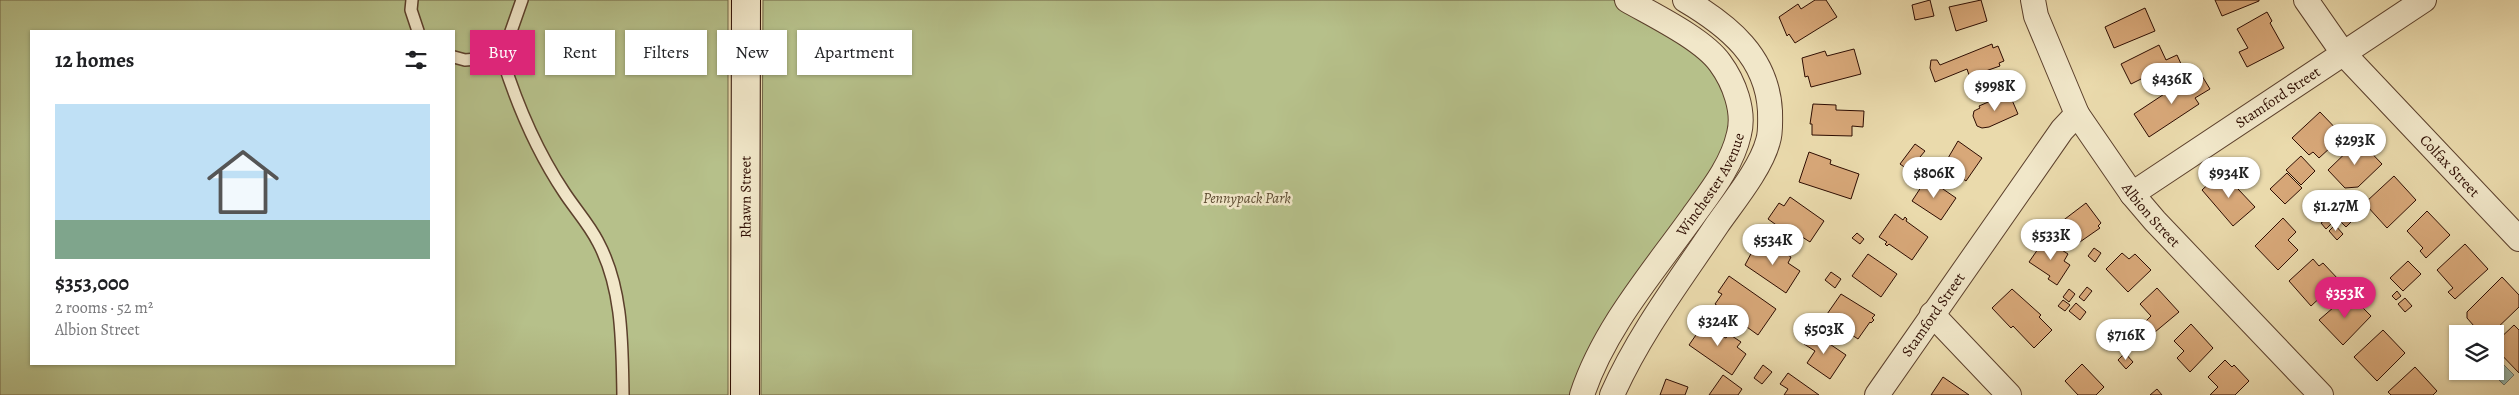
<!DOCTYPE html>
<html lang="en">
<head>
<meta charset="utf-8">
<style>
  body { margin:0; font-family:Alegreya,serif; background:#f6f6f6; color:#202124; height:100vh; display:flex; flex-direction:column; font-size:19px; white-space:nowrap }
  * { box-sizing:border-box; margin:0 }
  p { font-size:16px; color:#757577 }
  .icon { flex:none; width:28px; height:28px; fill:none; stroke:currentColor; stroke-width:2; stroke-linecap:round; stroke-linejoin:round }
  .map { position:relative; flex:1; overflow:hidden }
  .panel { position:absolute; left:30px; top:30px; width:425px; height:335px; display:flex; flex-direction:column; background:#fff; border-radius:0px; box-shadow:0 1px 4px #0004 }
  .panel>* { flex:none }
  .top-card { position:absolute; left:470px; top:30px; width:475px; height:45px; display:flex; gap:10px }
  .tools { position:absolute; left:2449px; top:325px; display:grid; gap:10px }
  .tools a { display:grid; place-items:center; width:55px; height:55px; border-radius:0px; background:#fff; box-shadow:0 1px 4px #0004; font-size:25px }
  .price { position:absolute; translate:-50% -42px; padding:0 11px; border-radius:18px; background:#fff; color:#222; font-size:16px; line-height:32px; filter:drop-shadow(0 1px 2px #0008) }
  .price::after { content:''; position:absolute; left:50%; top:30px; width:15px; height:11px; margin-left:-8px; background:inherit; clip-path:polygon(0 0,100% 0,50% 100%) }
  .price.selected { background:#db2777; color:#fff }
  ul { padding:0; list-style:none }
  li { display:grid; align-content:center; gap:10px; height:265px; padding:0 25px }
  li+li { border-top:1px solid #e0e0e0 }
  li span { display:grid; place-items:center; height:155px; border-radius:0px; color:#555 }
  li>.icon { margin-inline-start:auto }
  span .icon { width:90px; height:90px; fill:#fffc; stroke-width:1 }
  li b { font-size:21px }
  h2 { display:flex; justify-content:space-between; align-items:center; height:60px; padding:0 25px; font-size:21px }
  .pill { padding:0 18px; border-radius:0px; background:#fff; box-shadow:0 1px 4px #0004; font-size:18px; line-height:45px }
  .pill.selected { background:#db2777; color:#fff }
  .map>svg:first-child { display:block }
</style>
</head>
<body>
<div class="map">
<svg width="2519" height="395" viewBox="0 0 2519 395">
  <rect width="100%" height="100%" fill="#eadaac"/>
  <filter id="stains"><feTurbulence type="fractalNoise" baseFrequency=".004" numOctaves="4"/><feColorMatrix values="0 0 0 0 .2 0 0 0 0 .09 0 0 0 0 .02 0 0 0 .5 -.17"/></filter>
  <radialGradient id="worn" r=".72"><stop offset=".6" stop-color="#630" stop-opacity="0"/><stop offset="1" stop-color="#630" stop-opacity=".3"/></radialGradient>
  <path fill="#b6c08a" stroke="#726646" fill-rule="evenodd" d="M0,0H728V395H0ZM31,31H454V364H31Z
    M763,0H1613L1698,49L1732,103L1724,153L1572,395H761Z"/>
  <path fill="#98baae" stroke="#6d7469" d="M2495,356L2514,375L2504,385L2490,371H2495Z"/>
  <path fill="#d8a879" stroke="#2d0c01" d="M1815,0H1826L1837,17L1795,43L1789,34L1787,36L1779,17L1798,4L1801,9Z
    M1930,0L1934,16L1915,20L1912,5Z
    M1981,0L1987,21L1956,31L1949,7Z
    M2215,0H2259V1L2222,16Z
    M2145,8L2155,31L2114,48L2105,27Z
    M2267,12L2272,21L2270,23L2284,48L2247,67L2239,52L2248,48L2237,29Z
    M1992,44L1993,48L1998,46L2004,61L1999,63L2000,66L1977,74L1976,72L1969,75L1967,69L1935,82L1930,68L1931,60H1937L1940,65Z
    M2159,45L2166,60L2177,55L2182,66L2158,78L2159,81L2155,83L2151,74L2131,84L2121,64Z
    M1854,49L1861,74L1811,87L1808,76L1805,77L1802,58L1825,51L1827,56Z
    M2199,71L2210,89L2195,98L2199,104L2149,137L2134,114Z
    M2009,93L2018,114L1989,127L1982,128L1977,126L1973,116L1974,111L1980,108L1979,106Z
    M1813,104L1836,105V110L1864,111L1863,127L1852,126V136L1812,135V124H1810Z
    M2320,112L2343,136L2319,158L2313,152L2309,155L2292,138Z
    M2359,140L2382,164L2358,187L2345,188L2328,170Z
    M1958,141L1982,158L1966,181L1944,165Z
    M1915,144L1925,151L1920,157L1927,162L1917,176L1900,164Z
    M1809,152L1831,160L1830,164L1859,174L1851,199L1799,182Z
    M2301,156L2315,171L2301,185L2286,170Z
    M2287,173L2302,188L2285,204L2270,189Z
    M2218,175L2228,186L2240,178L2243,182L2238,189L2255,207L2233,226L2202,190Z
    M2394,176L2416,200L2387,228L2367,206L2370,204L2367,201Z
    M1927,178L1956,198L1941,220L1912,201Z
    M2349,192L2357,200L2340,215L2333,208Z
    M1790,197L1824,221L1810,242L1796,233L1793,237L1768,219L1779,203L1784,206Z
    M2086,203L2101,223L2098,226L2100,228L2077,244L2061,222Z
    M2333,209L2337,214L2333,217L2329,212Z
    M2427,211L2450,235L2426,258L2420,251L2423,248L2407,231Z
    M2345,213L2353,220L2346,227L2338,219Z
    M1895,214L1903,220L1905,217L1907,219L1906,221L1928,237L1912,260L1889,244L1887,246L1885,244L1887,242L1879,237Z
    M2329,217L2333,222L2326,229L2321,223Z
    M2283,218L2296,232L2288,240L2298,250L2278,270L2255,246Z
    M2335,225L2343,234L2337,240L2329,231Z
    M1857,233L1864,239L1860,244L1852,238Z
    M1762,239L1791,257L1788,263L1800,271L1786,293L1745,265L1754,248L1755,249Z
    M2045,239L2068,254L2064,261L2070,265L2057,285L2048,279L2050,276L2029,262Z
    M2465,244L2488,269L2455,299L2448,292L2453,288L2437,270Z
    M2094,248L2101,253L2095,262L2088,256Z
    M2122,253L2129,259L2135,254L2151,270L2128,292L2106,269Z
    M1868,254L1897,274L1881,297L1852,276Z
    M2313,259L2319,266L2323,263L2339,280L2311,306L2289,281Z
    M2408,261L2421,274L2403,291L2390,278Z
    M1831,272L1841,279L1835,288L1825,280Z
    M1729,276L1776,309L1758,335L1715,304L1722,294L1718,292Z
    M2502,277L2519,295V307L2491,334H2481L2467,318V312Z
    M2087,287L2092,291L2084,301L2079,297Z
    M2157,288L2179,312L2155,332L2145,322L2151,316L2140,304Z
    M2012,289L2041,315L2039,317L2052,330L2034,348L2013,326L2011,328L1992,308Z
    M2069,289L2075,294L2069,302L2063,297Z
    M2397,291L2401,296L2396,300L2392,296Z
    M1841,294L1875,315L1872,318L1874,320L1871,323L1870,322L1858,339L1825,317Z
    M2349,294L2371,316L2343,345L2319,320Z
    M2405,298L2412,306L2405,312L2398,304Z
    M2063,300L2070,305L2065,311L2058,306Z
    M2076,303L2086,312L2080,320L2069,311Z
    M1707,319L1727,333L1724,337L1726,338L1729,334L1741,342L1737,347L1746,354L1732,375L1689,345Z
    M2191,324L2213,348L2190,372L2177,358L2184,351L2174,341Z
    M2514,325L2519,330V373L2495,348V343Z
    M1809,330L1846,355L1830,379L1807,363L1815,351L1804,344L1809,336L1807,334Z
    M2383,330L2405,353L2377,381L2354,357Z
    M2125,353L2133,362L2126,369L2118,360Z
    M2225,360L2232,367L2234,365L2249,381L2235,395H2210L2218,387L2208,377Z
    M2082,364L2104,387L2096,395H2078L2065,381Z
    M1763,365L1772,372L1762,384L1754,378Z
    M2415,367L2437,391L2433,395H2391L2388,392Z
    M1788,373L1819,395H1784L1788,389L1780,384Z
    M1723,375L1742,389L1738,395H1709Z
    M1943,377L1969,395H1931Z
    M1666,379L1688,387L1685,395H1660Z
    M2157,389L2162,395H2150Z"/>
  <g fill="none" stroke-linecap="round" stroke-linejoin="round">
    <defs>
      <path id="service" d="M412,0L411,10L418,31
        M454,57L465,60L502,57L522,0
        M502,57C517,105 536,150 564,192C575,209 589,224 598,242C623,289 622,344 623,395"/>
      <g id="minor">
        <path id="s1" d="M2033,0L2036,16L2077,114L2132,194L2155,221L2321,395"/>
        <path id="s2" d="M2306,0L2343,53L2519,239"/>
        <path id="s3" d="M2132,194L2424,0"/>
        <path d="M1932,314L2009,395"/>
        <path id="s4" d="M1582,395C1604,328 1653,272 1693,216C1711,191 1732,165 1739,134C1745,111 1734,82 1720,63C1703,39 1653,15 1627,0"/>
        <path d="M1612,395C1639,334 1680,280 1717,225C1733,202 1761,168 1768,141C1771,132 1770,120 1770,111C1767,57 1729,26 1685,0"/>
        <path id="s5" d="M1877,395L2062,130L2077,114"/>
      </g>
      <g id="secondary">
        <path id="s6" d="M745,395L746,0"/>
      </g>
    </defs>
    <use href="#service" stroke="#5c402c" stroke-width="14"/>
    <use href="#minor" stroke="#5c402c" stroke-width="26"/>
    <use href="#secondary" stroke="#2d0c01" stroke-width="30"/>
    <use href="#service" stroke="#f1e7c9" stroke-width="11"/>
    <use href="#minor" stroke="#f1e7c9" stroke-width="24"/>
    <use href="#secondary" stroke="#f1e7c9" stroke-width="28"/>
  </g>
  <g text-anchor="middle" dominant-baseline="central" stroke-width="5" stroke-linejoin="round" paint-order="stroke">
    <g font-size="15" fill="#2d0c01" stroke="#f1e7c9">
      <text stroke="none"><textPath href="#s3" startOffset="175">Stamford Street</textPath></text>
      <text stroke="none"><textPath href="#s2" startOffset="220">Colfax Street</textPath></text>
      <text stroke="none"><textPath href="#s4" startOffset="248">Winchester Avenue</textPath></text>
      <text stroke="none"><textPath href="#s6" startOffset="198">Rhawn Street</textPath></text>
      <text stroke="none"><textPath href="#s1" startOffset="248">Albion Street</textPath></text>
      <text stroke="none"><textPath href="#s5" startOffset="98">Stamford Street</textPath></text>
    </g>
    <g font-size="15" font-style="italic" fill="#5d4b31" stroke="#f1e7c9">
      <text x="1247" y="198">Pennypack Park</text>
    </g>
  </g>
  <rect width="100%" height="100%" filter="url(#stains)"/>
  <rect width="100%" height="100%" fill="url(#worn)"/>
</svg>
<div class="tools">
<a><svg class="icon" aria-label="layers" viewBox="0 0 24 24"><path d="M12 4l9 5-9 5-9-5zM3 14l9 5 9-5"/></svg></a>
</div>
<b class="price" style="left:2172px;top:105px">$436K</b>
<b class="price" style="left:1995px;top:112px">$998K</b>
<b class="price" style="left:2355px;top:166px">$293K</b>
<b class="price" style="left:1934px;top:199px">$806K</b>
<b class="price" style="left:2229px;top:199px">$934K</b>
<b class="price" style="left:2336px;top:232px">$1.27M</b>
<b class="price" style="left:2051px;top:261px">$533K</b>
<b class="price" style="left:1773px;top:266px">$534K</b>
<b class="price selected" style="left:2345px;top:319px">$353K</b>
<b class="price" style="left:1718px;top:347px">$324K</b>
<b class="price" style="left:1824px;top:355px">$503K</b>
<b class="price" style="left:2126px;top:361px">$716K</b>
<div class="top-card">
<a class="pill selected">Buy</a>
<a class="pill">Rent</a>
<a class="pill">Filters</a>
<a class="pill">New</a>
<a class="pill">Apartment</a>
</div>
<section class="panel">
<h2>12 homes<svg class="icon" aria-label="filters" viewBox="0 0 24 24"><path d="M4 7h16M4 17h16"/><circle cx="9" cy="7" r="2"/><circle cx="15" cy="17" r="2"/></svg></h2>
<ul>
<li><span style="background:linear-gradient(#bfe0f5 75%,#7fa58c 0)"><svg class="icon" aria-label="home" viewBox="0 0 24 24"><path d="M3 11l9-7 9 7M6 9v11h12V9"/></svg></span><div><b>$353,000</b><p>2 rooms · 52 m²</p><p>Albion Street</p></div></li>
</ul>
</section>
</div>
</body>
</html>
